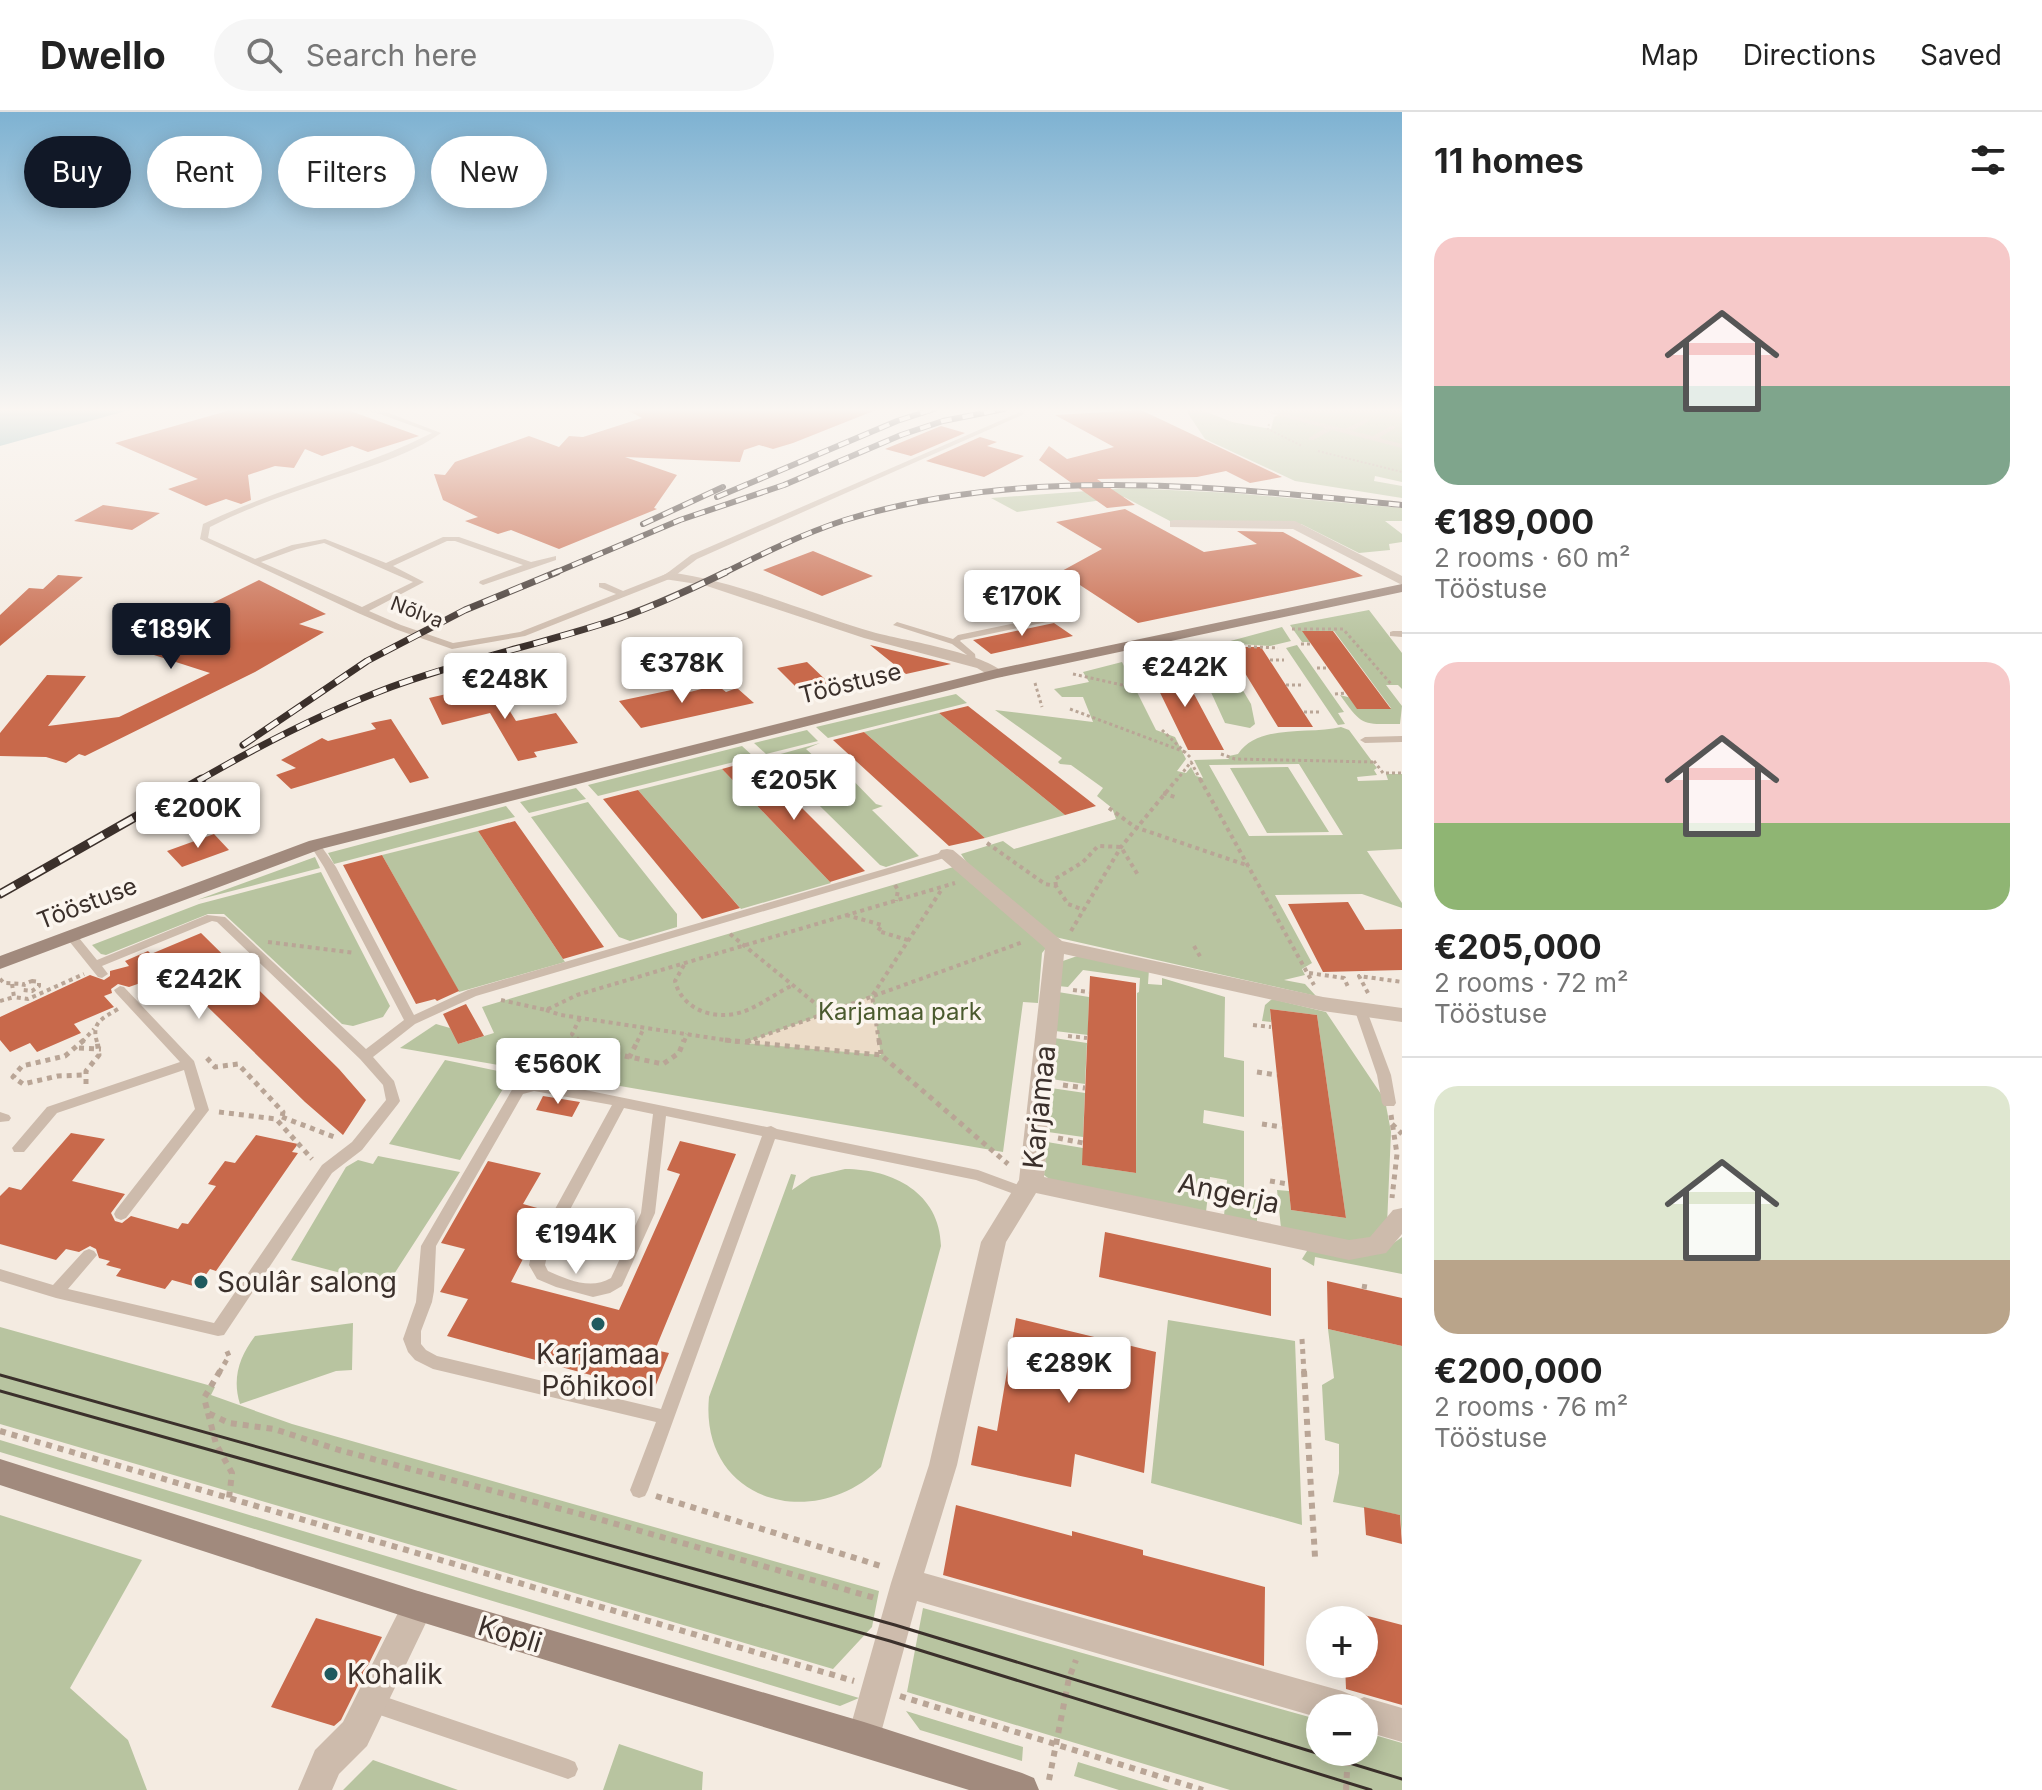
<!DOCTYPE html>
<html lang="en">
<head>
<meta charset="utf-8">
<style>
  body { margin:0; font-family:Inter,sans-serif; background:#f6f6f6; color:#222; height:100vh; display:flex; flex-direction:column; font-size:30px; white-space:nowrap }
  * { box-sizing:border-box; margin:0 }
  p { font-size:26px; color:#767676 }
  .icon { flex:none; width:44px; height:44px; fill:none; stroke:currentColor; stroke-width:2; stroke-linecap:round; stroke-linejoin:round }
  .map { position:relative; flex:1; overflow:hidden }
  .sheet { display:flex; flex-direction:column; background:#fff; width:640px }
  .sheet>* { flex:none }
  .guide { position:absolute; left:24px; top:24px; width:760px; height:72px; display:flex; gap:16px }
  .controls { position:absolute; left:1306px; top:1494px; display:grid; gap:16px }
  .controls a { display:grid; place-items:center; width:72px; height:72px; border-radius:50%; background:#fff; box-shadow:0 4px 20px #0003; font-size:40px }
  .price { position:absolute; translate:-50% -68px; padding:0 18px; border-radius:8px; background:#fff; color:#222; font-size:26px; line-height:52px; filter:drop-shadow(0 2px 4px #0008) }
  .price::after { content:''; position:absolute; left:50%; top:48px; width:24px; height:18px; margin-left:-12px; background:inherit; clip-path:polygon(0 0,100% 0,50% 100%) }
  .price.on { background:#111827; color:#fff }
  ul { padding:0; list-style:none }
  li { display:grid; align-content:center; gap:16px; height:424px; padding:0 32px }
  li+li { border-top:2px solid #e0e0e0 }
  li span { display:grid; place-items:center; height:248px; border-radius:24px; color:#555 }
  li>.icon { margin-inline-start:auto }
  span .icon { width:144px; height:144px; fill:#fffc; stroke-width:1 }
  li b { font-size:34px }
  h2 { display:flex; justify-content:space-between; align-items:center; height:96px; padding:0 32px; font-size:34px }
  .tag { padding:0 28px; border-radius:36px; background:#fff; box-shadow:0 4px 20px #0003; font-size:28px; line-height:72px }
  .tag.on { background:#111827; color:#fff }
  header { display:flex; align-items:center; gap:48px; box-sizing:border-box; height:112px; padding:0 40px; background:#fff; border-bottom:2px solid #e0e0e0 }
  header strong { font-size:38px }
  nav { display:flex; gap:44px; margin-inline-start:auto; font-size:28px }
  .search { width:560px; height:72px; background:#f6f6f6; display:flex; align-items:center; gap:20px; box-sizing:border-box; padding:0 28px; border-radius:44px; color:#767676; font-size:30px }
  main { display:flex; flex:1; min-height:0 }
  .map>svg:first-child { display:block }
</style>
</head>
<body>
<header>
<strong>Dwello</strong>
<div class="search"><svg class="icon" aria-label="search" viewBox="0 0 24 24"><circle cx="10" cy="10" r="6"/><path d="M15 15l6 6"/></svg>Search here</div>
<nav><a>Map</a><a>Directions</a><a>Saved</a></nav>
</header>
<main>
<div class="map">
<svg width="1402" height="1678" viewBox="0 0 1402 1678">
  <rect width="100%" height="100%" fill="#f4ebe1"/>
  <path fill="#b8c4a0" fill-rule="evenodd" d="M1185,297H1199L1232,310L1271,317L1274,305L1280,302L1266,297H1402V370L1375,364L1374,369L1402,374V386L1295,369L1205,327Z
    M1128,376L1232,381L1402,396V409H1385L1402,422V430L1389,432L1390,438L1359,441L1301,412L1170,409L1124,385L1017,400L991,386Z
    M1369,498L1402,541V577L1398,573H1386L1402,594L1400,612C1362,612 1363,615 1340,583L1391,596L1334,519H1303L1310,530H1302L1290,513Z
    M1282,515L1291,529L1270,534L1223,531Z
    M1297,533L1344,600L1338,601L1345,612L1338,613L1286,536Z
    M1122,550L1156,618L1175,625L1186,647L1177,659L1186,661L1191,655L1196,664L1203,666L1194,648L1229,647V644L1238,642C1259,611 1310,623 1341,615L1349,618L1377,656L1374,658L1377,663L1357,665L1358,669L1388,668L1386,662H1402V737L1367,739L1402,791V796L1362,782L1275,783L1312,851L1302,857L1305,863L1284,868L1305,872L1316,884L1055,825L1042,841L1038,891L1023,890L1003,1040L400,936L436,912L450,916L458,932L494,921L482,895L967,751L961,742L1003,729L1014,737L1116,707L1112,696L1097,684L1103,676L1071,653L1060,652L1058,650L1062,646L995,598L1093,610L1083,585H1062L1054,577L1089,570L1083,560ZM1299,652L1343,723L1249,724L1209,653Z
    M1226,550L1251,592L1255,612L1250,616L1225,611L1210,578L1209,556Z
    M956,582L967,591L828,626L816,615Z
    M939,601L1065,703L985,726L864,620Z
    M807,618L818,629L766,642L754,631Z
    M820,631L806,637L831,660L842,657L876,692L883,694L872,698L919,744L886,755L880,753L770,645Z
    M742,634L754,645L598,684L588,673Z
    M1288,655L1329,720L1267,721L1230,656Z
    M722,657L831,771L741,797L638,678Z
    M576,676L586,687L529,701L520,690Z
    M588,690L677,802V815L630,829L619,825L531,705Z
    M506,694L515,705L334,752L328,741Z
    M478,719L565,850L459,880L382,743Z
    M315,745L320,756L197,788Z
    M321,760L390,894L383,905L353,914L342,912L224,802H208L106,843L101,842L92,833L199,792Z
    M1083,842L1149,857L1148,872L1162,873V866L1225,885L1224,945L1244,949V1005L1204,998L1203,1011L1244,1019V1078L1257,1080V1111L1224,1104L1227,1068L1210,1065L1206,1100L1052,1069L1044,1063L1047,1030L1083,1036V1053L1136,1061L1137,881L1139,880L1140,866L1083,858L1068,875L1058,874L1060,850Z
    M1058,880L1089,885L1088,923L1055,919Z
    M1272,887L1326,900L1385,988L1391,1020L1387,1113L1380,1123L1348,1132L1281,1116L1277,1078L1289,1079L1291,1098L1346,1106L1317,903L1270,897L1271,910L1262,909L1265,893Z
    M1054,926L1087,931L1085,972L1051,967Z
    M445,948L512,962L460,1048L389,1032Z
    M1051,976L1085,981L1083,1025L1048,1020Z
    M378,1044L460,1060L387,1173L291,1148L346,1055L358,1048L373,1052Z
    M845,1057C893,1057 940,1081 941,1134L881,1355C813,1422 699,1389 709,1285L791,1062L796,1063L792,1078L811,1065Z
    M1402,1125V1162L1315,1145L1314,1154L1302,1147L1307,1139L1384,1138Z
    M1168,1208L1295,1229L1302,1413L1151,1371Z
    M353,1211L352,1258L336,1259L240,1292C232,1267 239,1245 255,1224Z
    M0,1215L215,1275L211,1283L292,1312L879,1479L872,1515L833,1557L0,1312Z
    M1328,1217L1402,1234V1422L1400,1403L1333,1390L1339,1361V1332L1325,1328L1322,1273L1334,1266Z
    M0,1328L859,1586L840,1594L0,1340Z
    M0,1403L142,1448L70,1576L128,1628L147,1678H0Z
    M923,1496L1320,1608V1640H1364V1620L1402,1631V1678H1230L907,1580Z
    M906,1599L1023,1635L1022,1649L920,1618Z
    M619,1632L703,1660L702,1678H603Z
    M373,1648L458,1678H343Z
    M1078,1650L1169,1678H1119L1074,1664Z"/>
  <path fill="#ecdcc8" d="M872,884L881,943L744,931L827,901Z"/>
  <path fill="#7fb0b2" d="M0,297H133L0,334Z"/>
  <path fill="#c8694b" d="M234,297H345L419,324L368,340L352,334L322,344L305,337L294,356L275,354L248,363L251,388L241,392L226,387L206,394L168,377L198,367L115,331Z
    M625,297H876V298L793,331L773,337L759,333L744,338L740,350L625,345L677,363L654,396L657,397L559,437L511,418L498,422L465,409L478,405L443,388L434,362L445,363L455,350L529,324L559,335L569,324L583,325L642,306Z
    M1141,298L1282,365L1250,371L1226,359L1197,365L1097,367L1135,393L1107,396L1039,348L1049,334L1067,347L1114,335L1055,303Z
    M941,314L965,321L911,344L885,337Z
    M980,325L997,330L987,334L1024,344L984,365L926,349Z
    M103,393L160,401L132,418L74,409Z
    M1125,397L1204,440L1257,432L1237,419L1283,420L1363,464L1138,511L1060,460L1102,437L1056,410Z
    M813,439L873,464L822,484L763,458Z
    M58,463L83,465L0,534V503L29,476L43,477Z
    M259,468L326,502L299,512L324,520L255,560L85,644L79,642L66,651L46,645L0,644V621L47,563L86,564L48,614L119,605L210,561L126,534Z
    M1054,511L1073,524L991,542L973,528Z
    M1302,519H1333L1391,597H1357Z
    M870,533L951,552L906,562Z
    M1229,535H1261L1313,615H1278Z
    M807,550L829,571L798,577L777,556Z
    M1147,554H1179L1224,638H1188Z
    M489,566L516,609L556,601L578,631L534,640L537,645L518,649L490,601L442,613L429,586L464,578L469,585L480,583L475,574Z
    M717,573L726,580L737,576L754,591L641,616L619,589L681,576L686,581Z
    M968,594L1096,694L1065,703L939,601Z
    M391,607L429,666L410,671L394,646L291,677L276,663L296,656L281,648L322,626L328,629L376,617L371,611Z
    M864,620L985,726L949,734L833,628Z
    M754,648L865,759L830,770L722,657Z
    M638,678L740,796L702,807L603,687Z
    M515,709L604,835L563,847L478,719Z
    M214,722L229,738L182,755L167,739Z
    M382,743L459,879L437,889L435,887L416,892L343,753Z
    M1348,790L1365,818L1402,817V858L1323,860L1288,792Z
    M201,821L339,957L366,988L343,1023L305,990L172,860L129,875L118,872L111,877L112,881L104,884L114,895L74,912L81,921L37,940L30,931L10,940L0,928V905L90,863L104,868L110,864V859L129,854L125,849L148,839L151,842Z
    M1090,864L1136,871V1061L1082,1053Z
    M466,892L484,924L458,932L443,902Z
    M1270,897L1317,903L1346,1106L1291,1098Z
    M543,984L580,990L572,1005L536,998Z
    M71,1021L105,1027L72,1069L125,1082L111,1101L115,1109L122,1111L131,1104L178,1117L182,1111L188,1112L216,1074L208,1072L225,1049L235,1051L256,1023L298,1032L292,1040L298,1041L216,1159L210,1157L197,1175L172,1168L165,1177L116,1164L121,1157L106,1153L110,1149L99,1146L96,1137L90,1134L79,1140L66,1137L56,1148L0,1132V1084L9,1075L21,1078Z
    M680,1029L736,1042L655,1238L669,1241L653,1280L447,1224L468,1187L440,1180L465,1137L441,1131L488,1049L541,1061L523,1092L548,1099L511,1170L619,1198L680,1062L667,1058Z
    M1105,1120L1271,1156V1204L1099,1165Z
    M1327,1169L1402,1186V1234L1328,1217Z
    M1016,1206L1156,1240L1144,1361L1075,1342L1071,1375L971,1353L978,1314L997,1319Z
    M956,1393L1072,1424V1419L1143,1438V1443L1265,1475L1264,1554L943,1463Z
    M1364,1395L1400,1403L1402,1432L1366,1423Z
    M1364,1503L1402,1513V1593L1346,1577L1345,1552H1364Z
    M316,1506L382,1525L341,1608L334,1614L271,1595Z"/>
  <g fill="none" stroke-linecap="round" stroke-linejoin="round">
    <path stroke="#b9a596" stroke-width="2" stroke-dasharray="2 2" stroke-linecap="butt" d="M1269,312L1268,317L1302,334
      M1318,339L1402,360"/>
    <path stroke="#b9a596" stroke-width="3" stroke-dasharray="3 3" stroke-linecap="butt" d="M1292,517H1343L1392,573
      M1301,532H1311
      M1218,533L1278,536
      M1270,548H1284
      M1317,556H1328
      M1073,562L1140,577
      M1035,571L1042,595
      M1286,573H1301
      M1335,582L1346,581
      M1070,597L1185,640
      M1304,600H1319
      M1162,618L1190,645
      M1221,642L1235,647L1375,650
      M1374,649L1383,661H1402
      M1176,669L1191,650L1201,669"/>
    <path stroke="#b9a596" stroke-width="4" stroke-dasharray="4 4" stroke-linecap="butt" d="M1200,667L1314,873
      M1163,681L1175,685
      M1109,696L1135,715L1249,754
      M987,731L1045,772L1056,774L1068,792L1084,798
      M895,773L898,778L896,789
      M1056,774L1055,767L1083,750L1098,734L1121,735L1138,763
      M846,803L882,813L878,819L911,829
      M1071,819L1121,735L1177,667
      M730,822L827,901
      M268,830L355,841
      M1194,834L1201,846
      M684,853L675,869C682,898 715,909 742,900C760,894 776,881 793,873
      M1309,861L1344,866L1349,877
      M0,867L4,871L24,872
      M32,869L39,870V874L32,879L23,878L24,872Z
      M12,872L14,885L28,887L84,862
      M1073,878L1089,880
      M1368,881L1359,864L1402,870
      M501,888L546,898L577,883L955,771
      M0,889L14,885
      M546,898L561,903L738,930
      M580,906L572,922L581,930
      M1253,913L1271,915
      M1068,924L1087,926
      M82,930L94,917
      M97,930C91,910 102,907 118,897
      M637,930L644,916
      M684,930L687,922
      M746,930L1023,830
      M879,930L872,884L942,777"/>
    <path stroke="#b9a596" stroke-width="5" stroke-dasharray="5 5" stroke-linecap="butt" d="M84,928L65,944L22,954L13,965L23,972L58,964L84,963
      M579,928L587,936L663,952L679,941L684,928
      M725,928L881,943L1008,1052
      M879,928L881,942
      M746,930L751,928
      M79,936L101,937
      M207,946L215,955L238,952L283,1000L282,1005
      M629,946L638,928
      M1257,960L1277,963
      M86,972V959L99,943L97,928
      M1063,973L1085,976
      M219,1000L276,1007L312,1047
      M1391,1003L1397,1042L1392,1086
      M282,1005L337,1026
      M1262,1012L1282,1015
      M1392,1012L1402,1022
      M1058,1026L1083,1031
      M1270,1069L1288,1072
      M1364,1177L1365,1171
      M1302,1227L1304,1261
      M219,1261L229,1244L225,1235"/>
    <path stroke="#b9a596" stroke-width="6" stroke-dasharray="6 6" stroke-linecap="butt" d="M220,1259L204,1286L208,1301L229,1311L274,1317L339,1338L595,1406L875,1486
      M1304,1259L1315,1445
      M208,1301L216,1332L232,1361L229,1386
      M0,1319L854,1569
      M656,1384L884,1455
      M900,1584L1203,1678
      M1049,1668L1069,1566L1076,1548
      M1346,1678L1348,1640"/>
    <path fill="#cdbbac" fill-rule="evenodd" d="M358,297L383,299L441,321C410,343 368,355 332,367C290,381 249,395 210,415L208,426L255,447L292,433L325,427L386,451L443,425H459L531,450L556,444V448L483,473L479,471L480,469L523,453L455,429H447L393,454L424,470L369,499L401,513L453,531L520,520L616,482L599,475V471H605L623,479L666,462L691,443L1018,301L1021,297H1027L1022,303L697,447L672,466L525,524L452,537L395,517L358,501L200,427L203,412C277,376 359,358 432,321L380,302ZM324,431L413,470L362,495L261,450L297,437Z
      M1255,297H1266L1345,317L1365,307H1369V309L1352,319L1373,324L1391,314H1395V316L1379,326L1402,332V336L1332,318L1313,328H1309V326L1325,316Z
      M1058,502L1061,503V507L961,528L960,529L975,542L976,550L971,553L966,550L967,543L952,532L893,513L897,510L953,527L958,523Z
      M1393,519H1402V525L1390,524V520Z
      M1402,624V630L1365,631L1360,628L1365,625Z
      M315,730L319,731L336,755L414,903L468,878L943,740L947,739L952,742L951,744L476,884L415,912L373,945L394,969L400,989L398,992L362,1038L332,1061L224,1223L218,1224L56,1186L0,1169V1157L53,1173L84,1139L89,1137L94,1139L97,1143L68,1177L214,1211L322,1053L352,1030L386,988L383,973L360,947L217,810L212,809L102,854L108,862L102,866L98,865L65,824L71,820L75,821L97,848L207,803L225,805L366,937L404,908L324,755L310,733Z
      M120,874L124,875L194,949L209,998L126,1106L121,1108L116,1106L114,1102L116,1098L195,997L184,958L57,1001L24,1040H14L12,1036L47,995L180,950L116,881L114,878Z
      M1361,895L1367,899L1391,963L1396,991L1394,994H1384L1382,991L1377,963L1355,899Z
      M533,969L546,970L767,1015L771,1014L777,1017L978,1058L1027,1076L1029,1080L1027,1084L1022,1085L976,1068L775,1027L648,1378L645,1384L639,1386L633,1384L630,1378L656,1310L433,1257L415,1248L408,1240L403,1227L416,1190L421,1134L513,976ZM534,979L612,993L532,1139L529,1153L537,1167L556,1175L593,1185L610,1181L622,1174L655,1101L666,1004L762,1024L661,1297L437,1244L426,1238L421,1232V1219L432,1190L434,1179L436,1134L523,982ZM624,996L653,1002L641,1101L611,1166C591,1178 568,1168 548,1159L545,1153L548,1139Z
      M0,1000L9,1003L11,1006L9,1009L0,1010Z
      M371,1580L568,1647L575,1650L578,1657L575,1664L568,1667L371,1600L364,1597L361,1590L364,1583Z"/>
    <path fill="#cdbbac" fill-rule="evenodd" d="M1174,408L1295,409L1402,464V473L1293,417L1170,415V409Z
      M669,460C741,470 807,501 876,521C907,529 985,541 1005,562L1002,565H992L977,556L864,526L704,473L664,467L662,464Z
      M947,737L953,738L1062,829L1323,885L1402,896V910L1323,899L1064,842L1044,1065L1349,1128L1370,1125L1393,1098L1402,1096V1122L1386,1141L1349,1148L1036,1081L1006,1130L957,1353L924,1461L1342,1579L1354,1584L1356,1589L1364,1585L1402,1596V1630L1364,1619V1596H1320V1606L917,1489L876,1639L864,1644L852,1639L847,1627L891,1471L929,1353L981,1130L1019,1068L1045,836L941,746L938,742L941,738Z
      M418,1479L429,1483L434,1494L367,1634L339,1662L332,1678H298L315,1638L343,1610L407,1483Z"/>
    <path fill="#a18a7d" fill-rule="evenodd" d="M1402,472V480L997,566L321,737L0,857V844L309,729L997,557Z
      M0,1347L418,1479L864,1610L1022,1661L1034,1666L1039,1678H969L418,1509L0,1373Z"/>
    <path stroke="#3b302b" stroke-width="3" d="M0,1263L895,1513L1402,1667
      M0,1279L890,1529L1371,1678"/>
    <defs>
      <path id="rail-far2" d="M717,385L897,309L934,297
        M643,412L723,375
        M552,462L680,408L784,373L901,323L943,309L1004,297
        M722,462C762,442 802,422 845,408C1024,353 1219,375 1402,393"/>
      <path id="rail-far1" d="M243,633L367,549L465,498L557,460
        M198,669C260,633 324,600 391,575C462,549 536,533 608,510C648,497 687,479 726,460"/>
      <path id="rail" d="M0,782L202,667"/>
    </defs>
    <use href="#rail-far2" stroke="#3b302b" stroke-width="6"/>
    <use href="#rail-far1" stroke="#3b302b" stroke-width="7"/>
    <use href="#rail" stroke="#3b302b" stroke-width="9"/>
    <use href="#rail-far2" stroke="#fbf5ee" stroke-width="4" stroke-dasharray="11" stroke-linecap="butt"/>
    <use href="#rail-far1" stroke="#fbf5ee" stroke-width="5" stroke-dasharray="14" stroke-linecap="butt"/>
    <use href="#rail" stroke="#fbf5ee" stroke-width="6" stroke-dasharray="17" stroke-linecap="butt"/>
  </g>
  <linearGradient id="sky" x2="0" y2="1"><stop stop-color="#7eb2d2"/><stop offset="0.56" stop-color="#faf6f2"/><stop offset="1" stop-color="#faf6f2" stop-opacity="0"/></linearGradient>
  <rect width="1402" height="532" fill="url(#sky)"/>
  <g fill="#1f5a5e" stroke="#fbf5ee" stroke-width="3">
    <circle cx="201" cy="1170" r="8"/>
    <circle cx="598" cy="1212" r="8"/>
    <circle cx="331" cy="1562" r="8"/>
  </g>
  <g text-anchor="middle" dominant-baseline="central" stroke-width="7" stroke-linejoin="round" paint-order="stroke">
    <g font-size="20" fill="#3b302b" stroke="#fbf5ee">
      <text transform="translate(417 500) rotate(21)">Nõlva</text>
    </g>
    <g font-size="24" fill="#3b302b" stroke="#fbf5ee">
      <text transform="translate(850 571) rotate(-14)">Tööstuse</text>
      <text transform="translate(87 791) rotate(-21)">Tööstuse</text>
    </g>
    <g font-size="24" fill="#4a5a2e" stroke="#fbf5ee">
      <text x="900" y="899">Karjamaa park</text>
    </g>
    <g font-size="28" fill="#3b302b" stroke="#fbf5ee">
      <text transform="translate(1039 995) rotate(-84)">Karjamaa</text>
      <text transform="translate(1229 1081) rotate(12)">Angerja</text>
      <text transform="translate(510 1522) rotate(17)">Kopli</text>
    </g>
    <g font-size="28" fill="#3b302b" stroke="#fbf5ee" text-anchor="start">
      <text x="217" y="1170">Soulâr salong</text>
      <text x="598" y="1242" text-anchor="middle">Karjamaa<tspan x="598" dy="32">Põhikool</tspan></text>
      <text x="347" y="1562">Kohalik</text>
    </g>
  </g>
</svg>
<div class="controls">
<a>+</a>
<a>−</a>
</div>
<b class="price" style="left:1022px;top:526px">€170K</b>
<b class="price on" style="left:171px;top:559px">€189K</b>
<b class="price" style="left:682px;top:593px">€378K</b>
<b class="price" style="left:1185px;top:597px">€242K</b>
<b class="price" style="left:505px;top:609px">€248K</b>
<b class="price" style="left:794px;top:710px">€205K</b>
<b class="price" style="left:198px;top:738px">€200K</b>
<b class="price" style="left:199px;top:909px">€242K</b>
<b class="price" style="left:558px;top:994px">€560K</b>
<b class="price" style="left:576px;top:1164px">€194K</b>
<b class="price" style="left:1069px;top:1293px">€289K</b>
<div class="guide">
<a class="tag on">Buy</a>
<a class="tag">Rent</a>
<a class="tag">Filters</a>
<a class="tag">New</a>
</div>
</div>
<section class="sheet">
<h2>11 homes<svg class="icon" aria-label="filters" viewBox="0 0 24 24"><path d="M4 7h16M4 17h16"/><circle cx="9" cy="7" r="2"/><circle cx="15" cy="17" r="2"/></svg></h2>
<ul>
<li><span style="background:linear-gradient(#f6c9c9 60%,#7fa58c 0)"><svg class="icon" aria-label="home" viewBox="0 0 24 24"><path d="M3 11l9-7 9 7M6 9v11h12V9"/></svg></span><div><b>€189,000</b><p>2 rooms · 60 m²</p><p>Tööstuse</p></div></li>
<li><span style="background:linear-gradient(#f6c9c9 65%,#8fb573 0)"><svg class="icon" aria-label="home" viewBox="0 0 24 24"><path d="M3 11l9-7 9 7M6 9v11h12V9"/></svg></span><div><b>€205,000</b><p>2 rooms · 72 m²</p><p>Tööstuse</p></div></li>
<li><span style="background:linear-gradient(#dfe7d0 70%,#b9a48a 0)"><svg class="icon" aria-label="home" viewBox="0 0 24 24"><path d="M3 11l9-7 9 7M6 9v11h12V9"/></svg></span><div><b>€200,000</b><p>2 rooms · 76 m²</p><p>Tööstuse</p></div></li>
</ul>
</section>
</main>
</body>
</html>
